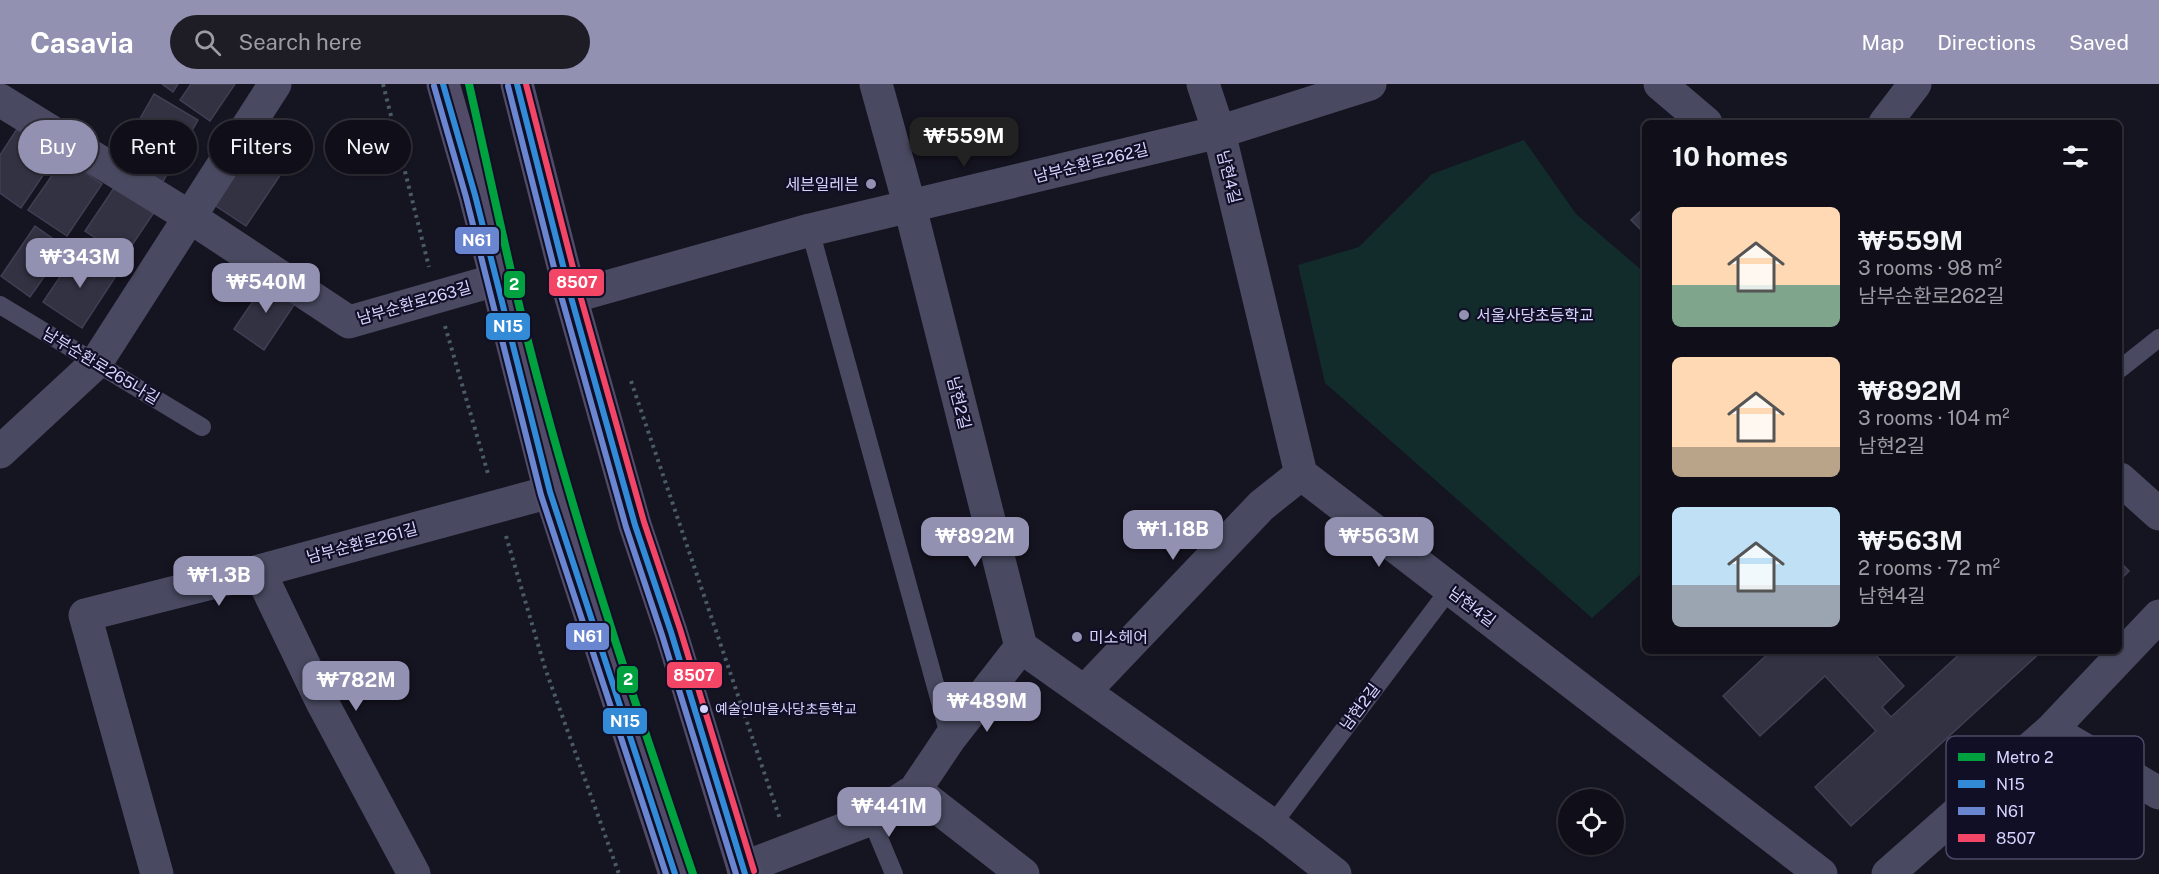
<!DOCTYPE html>
<html lang="en">
<head>
<meta charset="utf-8">
<style>
  body { margin:0; font-family:"Public Sans","Noto Sans KR",sans-serif; background:#1e1d26; color:#f1f3f6; height:100vh; display:flex; flex-direction:column; font-size:22px; white-space:nowrap }
  * { box-sizing:border-box; margin:0 }
  p { font-size:20px; color:#9c9ca2 }
  .icon { flex:none; width:33px; height:33px; fill:none; stroke:currentColor; stroke-width:2; stroke-linecap:round; stroke-linejoin:round }
  .map { position:relative; flex:1; overflow:hidden }
  .side { position:absolute; left:1642px; top:36px; width:480px; height:534px; display:flex; flex-direction:column; background:#100f19; border-radius:9px; box-shadow:0 2px 4px #0004,0 0 0 2px #302f38 }
  .side>* { flex:none }
  .guide { position:absolute; left:18px; top:36px; width:570px; height:54px; display:flex; gap:12px }
  .buttons { position:absolute; left:1558px; top:705px; display:grid; gap:12px }
  .buttons a { display:grid; place-items:center; width:66px; height:66px; border-radius:50%; background:#100f19; box-shadow:0 2px 4px #0004,0 0 0 2px #302f38; font-size:30px }
  .price { position:absolute; translate:-50% -51px; padding:0 14px; border-radius:12px; background:#9291b1; color:#fff; font-size:20px; line-height:39px; filter:drop-shadow(0 2px 3px #0008) }
  .price::after { content:''; position:absolute; left:50%; top:36px; width:18px; height:14px; margin-left:-9px; background:inherit; clip-path:polygon(0 0,100% 0,50% 100%) }
  .price.current { background:#222; color:#fff }
  ul { padding:0; list-style:none }
  li { display:flex; align-items:center; gap:18px; height:150px; padding:0 30px }
  li span { display:grid; place-items:center; flex:none; width:168px; height:120px; border-radius:9px; color:#555 }
  li>.icon { margin-inline-start:auto }
  span .icon { width:72px; height:72px; fill:#fffc; stroke-width:1 }
  li b { font-size:26px }
  h2 { display:flex; justify-content:space-between; align-items:center; height:72px; padding:0 30px; font-size:26px }
  .chip { padding:0 21px; border-radius:27px; background:#100f19; box-shadow:0 2px 4px #0004,0 0 0 2px #302f38; font-size:21px; line-height:54px }
  .chip.current { background:#9291b1; color:#fff }
  header { display:flex; align-items:center; gap:36px; box-sizing:border-box; height:84px; padding:0 30px; background:#9291b1; color:#fff }
  header strong { font-size:28px }
  nav { display:flex; gap:33px; margin-inline-start:auto; font-size:21px }
  .search { width:420px; height:54px; background:#1e1d26; display:flex; align-items:center; gap:15px; box-sizing:border-box; padding:0 21px; border-radius:33px; color:#9c9ca2; font-size:22px }
  .map>svg:first-child { display:block }
</style>
</head>
<body>
<header>
<strong>Casavia</strong>
<div class="search"><svg class="icon" aria-label="search" viewBox="0 0 24 24"><circle cx="10" cy="10" r="6"/><path d="M15 15l6 6"/></svg>Search here</div>
<nav><a>Map</a><a>Directions</a><a>Saved</a></nav>
</header>
<div class="map">
<svg width="2159" height="790" viewBox="0 0 2159 790">
  <rect width="100%" height="100%" fill="#151421"/>
  <path fill="#122c2b" d="M1524,56L1576,130L1645,189V486L1592,534L1325,299L1298,181L1359,163L1432,90Z"/>
  <path fill="#333243" stroke="#403f54" stroke-width="1.5" d="M162,0H178L173,8Z
    M191,0H235L210,37L180,16Z
    M154,10L198,36L161,101L117,75Z
    M17,45L56,72L21,124L0,109V71Z
    M242,63L281,90L246,142L207,116Z
    M64,74L102,100L67,152L28,126Z
    M120,95L159,121L124,173L85,147Z
    M1646,122V151L1631,136Z
    M35,142L65,163L30,213L1,192Z
    M78,166L116,192L82,244L43,218Z
    M268,195L298,215L264,266L234,245Z
    M2120,478L2129,487L2120,496Z
    M1771,567H1872L1904,602L1882,623L1891,633L1963,567H2042L1851,742L1815,703L1876,647L1825,592L1760,652L1723,612Z"/>
  <g fill="none" stroke-linecap="round" stroke-linejoin="round">
    <path stroke="#4a5b67" stroke-width="4" stroke-dasharray="3 4.5" stroke-linecap="butt" d="M383,0L429,183
      M445,242L489,393
      M631,297L780,735
      M506,452L545,584L619,790"/>
    <path stroke="#494a61" stroke-width="18" d="M810,146L950,654
      M0,221L202,343
      M2120,285L2159,254
      M871,735L894,790
      M1272,741L1449,506"/>
    <path stroke="#494a61" stroke-width="33" d="M876,0L910,123L1021,563L1272,741L1335,790
      M1203,0L1219,48L1301,390L1821,790
      M1660,0L1706,39
      M0,16L190,133L349,238L496,196
      M1885,39L1915,0
      M571,213L810,146L1219,48L1370,0
      M0,368L96,279L275,0
      M2120,395L2159,430
      M259,487L322,618L414,790
      M1085,607L1261,422L1301,390
      M2051,646L2159,709
      M915,706L950,654L1021,563
      M743,784L871,735L915,706L1023,790
      M157,790L85,531L259,487L550,408
      M1888,790L2051,646L2159,532"/>
    <path stroke="#514b67" stroke-width="33" d="M443,0L475,111L550,408L675,790
      M517,0L571,213L635,441L671,548L745,790"/>
    <defs>
      <path id="bus-1" d="M443,0L475,111L550,408L675,790
        M517,0L571,213L635,441L671,548L745,790"/>
      <path id="bus-2" d="M434,2L466,113L541,411L666,790
        M508,2L562,215L626,443L662,551L736,790"/>
      <path id="bus-3" d="M526,0L580,211L644,438L680,545L754,787"/>
    </defs>
    <use href="#bus-1" stroke="#110f26" stroke-width="10"/>
    <use href="#bus-2" stroke="#110f26" stroke-width="10"/>
    <use href="#bus-3" stroke="#110f26" stroke-width="10"/>
    <use href="#bus-1" stroke="#338bd7" stroke-width="6"/>
    <use href="#bus-2" stroke="#6a86d1" stroke-width="6"/>
    <use href="#bus-3" stroke="#f34667" stroke-width="6"/>
    <defs>
      <path id="metro-1" d="M469,0C493,106 515,213 544,318C587,477 640,634 693,790"/>
    </defs>
    <use href="#metro-1" stroke="#110f26" stroke-width="12"/>
    <use href="#metro-1" stroke="#00a23f" stroke-width="8"/>
  </g>
  <g fill="#9291b1" stroke="#110f26" stroke-width="2">
    <circle cx="871" cy="100" r="6"/>
    <circle cx="1464" cy="231" r="6"/>
    <circle cx="1077" cy="553" r="6"/>
  </g>
  <circle fill="#d5d4ff" stroke="#110f26" stroke-width="2" cx="704" cy="625" r="5"/>
  <g text-anchor="middle" dominant-baseline="central" stroke-width="4.5" stroke-linejoin="round" paint-order="stroke">
    <g font-size="14" fill="#d5d4ff" stroke="#110f26" text-anchor="start">
      <text x="715" y="625">예술인마을사당초등학교</text>
    </g>
    <g font-size="16" fill="#d5d4ff" stroke="#110f26">
      <text transform="translate(1091 79) rotate(-14)">남부순환로262길</text>
      <text transform="translate(1229 93) rotate(76)">남현4길</text>
      <text transform="translate(414 219) rotate(-16)">남부순환로263길</text>
      <text transform="translate(101 282) rotate(31)">남부순환로265나길</text>
      <text transform="translate(959 319) rotate(76)">남현2길</text>
      <text transform="translate(362 459) rotate(-15)">남부순환로261길</text>
      <text transform="translate(1472 523) rotate(37)">남현4길</text>
      <text transform="translate(1360 623) rotate(-53)">남현2길</text>
    </g>
    <g font-size="16" fill="#d5d4ff" stroke="#110f26" text-anchor="start">
      <text x="859" y="100" text-anchor="end">세븐일레븐</text>
      <text x="1476" y="231">서울사당초등학교</text>
      <text x="1089" y="553">미소헤어</text>
    </g>
  </g>
  <rect x="1946" y="652" width="198" height="123" rx="9" fill="#110f26" stroke="#4c4a67" stroke-width="1.5"/>
  <rect x="1958" y="669" width="27" height="8" fill="#00a23f"/>
  <rect x="1958" y="696" width="27" height="8" fill="#338bd7"/>
  <rect x="1958" y="723" width="27" height="8" fill="#6a86d1"/>
  <rect x="1958" y="750" width="27" height="8" fill="#f34667"/>
  <g font-size="16" fill="#d5d4ff">
    <text x="1996" y="679">Metro 2</text>
    <text x="1996" y="706">N15</text>
    <text x="1996" y="733">N61</text>
    <text x="1996" y="760">8507</text>
  </g>
  <g stroke="#110f26" stroke-width="2">
    <rect x="454" y="142" width="46" height="29" rx="6" fill="#6a86d1"/>
    <rect x="548" y="184" width="57" height="29" rx="6" fill="#f34667"/>
    <rect x="503" y="186" width="23" height="29" rx="6" fill="#00a23f"/>
    <rect x="485" y="228" width="46" height="29" rx="6" fill="#338bd7"/>
    <rect x="565" y="538" width="45" height="29" rx="6" fill="#6a86d1"/>
    <rect x="666" y="577" width="57" height="28" rx="6" fill="#f34667"/>
    <rect x="616" y="581" width="23" height="29" rx="6" fill="#00a23f"/>
    <rect x="602" y="623" width="46" height="28" rx="6" fill="#338bd7"/>
  </g>
  <g font-size="16" text-anchor="middle" font-weight="bold" fill="#fff">
    <text x="477" y="162">N61</text>
    <text x="577" y="204">8507</text>
    <text x="514" y="206">2</text>
    <text x="508" y="248">N15</text>
    <text x="588" y="558">N61</text>
    <text x="694" y="597">8507</text>
    <text x="628" y="601">2</text>
    <text x="625" y="643">N15</text>
  </g>
</svg>
<div class="buttons">
<a><svg class="icon" aria-label="locate" viewBox="0 0 24 24"><circle cx="12" cy="12" r="6"/><path d="M12 2v4M12 18v4M2 12h4M18 12h4"/></svg></a>
</div>
<b class="price current" style="left:964px;top:84px">₩559M</b>
<b class="price" style="left:80px;top:205px">₩343M</b>
<b class="price" style="left:266px;top:230px">₩540M</b>
<b class="price" style="left:1173px;top:477px">₩1.18B</b>
<b class="price" style="left:975px;top:484px">₩892M</b>
<b class="price" style="left:1379px;top:484px">₩563M</b>
<b class="price" style="left:219px;top:523px">₩1.3B</b>
<b class="price" style="left:356px;top:628px">₩782M</b>
<b class="price" style="left:987px;top:649px">₩489M</b>
<b class="price" style="left:889px;top:754px">₩441M</b>
<div class="guide">
<a class="chip current">Buy</a>
<a class="chip">Rent</a>
<a class="chip">Filters</a>
<a class="chip">New</a>
</div>
<section class="side">
<h2>10 homes<svg class="icon" aria-label="filters" viewBox="0 0 24 24"><path d="M4 7h16M4 17h16"/><circle cx="9" cy="7" r="2"/><circle cx="15" cy="17" r="2"/></svg></h2>
<ul>
<li><span style="background:linear-gradient(#ffd9b3 65%,#7fa58c 0)"><svg class="icon" aria-label="home" viewBox="0 0 24 24"><path d="M3 11l9-7 9 7M6 9v11h12V9"/></svg></span><div><b>₩559M</b><p>3 rooms · 98 m²</p><p>남부순환로262길</p></div></li>
<li><span style="background:linear-gradient(#ffd9b3 75%,#b9a48a 0)"><svg class="icon" aria-label="home" viewBox="0 0 24 24"><path d="M3 11l9-7 9 7M6 9v11h12V9"/></svg></span><div><b>₩892M</b><p>3 rooms · 104 m²</p><p>남현2길</p></div></li>
<li><span style="background:linear-gradient(#bfe0f5 65%,#9aa5b1 0)"><svg class="icon" aria-label="home" viewBox="0 0 24 24"><path d="M3 11l9-7 9 7M6 9v11h12V9"/></svg></span><div><b>₩563M</b><p>2 rooms · 72 m²</p><p>남현4길</p></div></li>
</ul>
</section>
</div>
</body>
</html>
